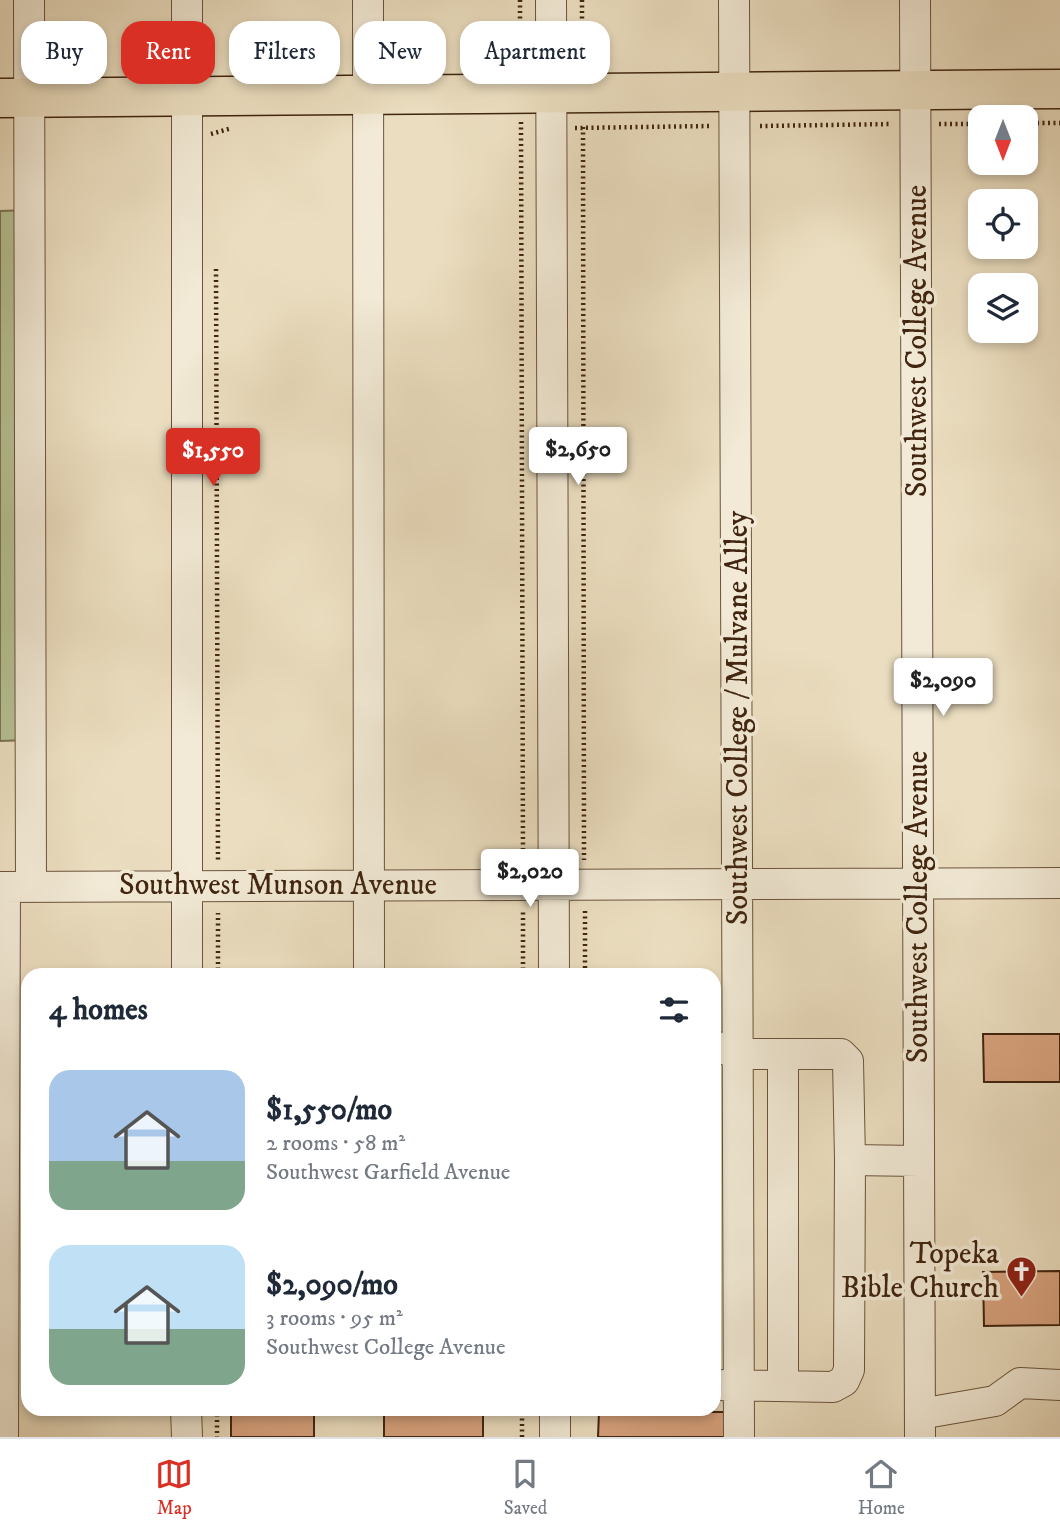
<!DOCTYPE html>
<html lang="en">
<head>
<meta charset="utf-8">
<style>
  body { margin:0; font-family:"IM FELL DW Pica",serif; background:#f2f2f3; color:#1f2937; height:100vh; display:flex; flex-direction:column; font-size:26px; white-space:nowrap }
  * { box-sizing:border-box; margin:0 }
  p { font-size:23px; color:#747a83 }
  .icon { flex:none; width:38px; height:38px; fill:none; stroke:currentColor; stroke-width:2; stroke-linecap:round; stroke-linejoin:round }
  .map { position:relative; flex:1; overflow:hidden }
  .side { position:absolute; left:21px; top:968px; width:700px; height:448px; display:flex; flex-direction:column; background:#fff; border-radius:21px; box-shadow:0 4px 10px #0003 }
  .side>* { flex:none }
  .banner { position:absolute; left:21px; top:21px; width:700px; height:63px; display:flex; gap:14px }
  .needle { width:46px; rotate:180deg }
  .controls { position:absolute; left:968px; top:105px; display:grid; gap:14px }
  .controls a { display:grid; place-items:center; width:70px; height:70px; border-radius:14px; background:#fff; box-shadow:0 4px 10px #0003; font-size:35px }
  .price { position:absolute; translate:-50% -60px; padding:0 16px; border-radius:7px; background:#fff; color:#222; font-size:23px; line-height:46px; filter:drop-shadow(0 2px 4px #0008) }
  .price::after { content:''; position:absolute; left:50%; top:42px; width:21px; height:16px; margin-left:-10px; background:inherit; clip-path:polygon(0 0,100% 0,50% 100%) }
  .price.current { background:#d93025; color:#fff }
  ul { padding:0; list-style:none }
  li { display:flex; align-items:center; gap:21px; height:175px; padding:0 28px }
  li span { display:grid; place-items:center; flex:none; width:196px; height:140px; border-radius:21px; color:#555 }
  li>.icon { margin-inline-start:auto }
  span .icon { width:84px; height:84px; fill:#fffc; stroke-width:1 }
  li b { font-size:30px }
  h2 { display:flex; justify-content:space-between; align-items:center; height:84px; padding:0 28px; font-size:30px }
  .pill { padding:0 24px; border-radius:21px; background:#fff; box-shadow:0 4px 10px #0003; font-size:24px; line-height:63px }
  .pill.current { background:#d93025; color:#fff }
  .menu { display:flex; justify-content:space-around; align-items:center; height:98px; border-top:2px solid #e0e1e3; background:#fff; font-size:19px; color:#747a83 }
  .menu a { display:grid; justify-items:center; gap:4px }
  .menu .current { color:#d93025 }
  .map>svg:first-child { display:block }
</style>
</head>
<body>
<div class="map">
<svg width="1060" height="1437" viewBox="0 0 1060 1437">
  <rect width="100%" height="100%" fill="#ebdec0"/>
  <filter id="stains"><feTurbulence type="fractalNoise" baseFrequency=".00286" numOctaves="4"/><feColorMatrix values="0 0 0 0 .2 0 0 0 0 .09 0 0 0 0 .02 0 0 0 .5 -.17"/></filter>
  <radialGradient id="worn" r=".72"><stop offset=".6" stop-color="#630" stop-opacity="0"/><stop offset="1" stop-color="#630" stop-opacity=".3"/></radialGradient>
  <path fill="#b5c295" stroke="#7b7452" stroke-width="2" d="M27,210L29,740L0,741V211Z"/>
  <path fill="#d8a37f" stroke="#412510" stroke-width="2" d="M983,1034H1060V1082H984Z
    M1060,1271V1325L984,1326L983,1272Z
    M231,1409H314V1437H231Z
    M384,1409H483V1437H384Z
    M599,1412H728L729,1437H598Z"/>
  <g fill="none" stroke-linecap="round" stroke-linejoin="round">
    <defs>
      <path id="minor" d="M29,0L31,887
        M368,0L369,975
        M551,0L554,975
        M734,0L739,1437
        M915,0L920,1437
        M0,887L1060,883
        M187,975V0
        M714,1046L739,1054H841L848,1061L850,1160L919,1161
        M783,1054V1385
        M714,1385L833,1387L844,1381L849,1370L850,1160
        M186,1409L187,1437
        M555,1409V1437
        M920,1414L995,1401L1020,1383L1060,1385
        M3,1437L5,887"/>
      <path id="major" d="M0,98L1060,89"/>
    </defs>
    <use href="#minor" stroke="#6c533c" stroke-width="32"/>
    <use href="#major" stroke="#412510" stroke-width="41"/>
    <path stroke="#412510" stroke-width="4.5" stroke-dasharray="2 3.5" stroke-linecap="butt" d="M520,0V64
      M582,0V62
      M521,122L523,858
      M1026,123H1060
      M939,124H980
      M760,126L892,124
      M583,127L584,860
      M575,128L710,126
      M211,134L232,128
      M216,269L218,862
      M585,911V975
      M218,975V913
      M523,975V909
      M217,1409V1437
      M522,1437V1409"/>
    <use href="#minor" stroke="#f2ead6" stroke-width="30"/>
    <use href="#major" stroke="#ebdec0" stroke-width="38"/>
  </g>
  <defs>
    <symbol id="church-pin" viewBox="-11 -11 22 30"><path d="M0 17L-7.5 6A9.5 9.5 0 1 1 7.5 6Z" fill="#8f2418" stroke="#f2ead6"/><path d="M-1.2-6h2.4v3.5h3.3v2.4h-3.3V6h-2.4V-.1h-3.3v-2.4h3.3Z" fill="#fff"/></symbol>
  </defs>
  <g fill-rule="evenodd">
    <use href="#church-pin" x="1004" y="1254" width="35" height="47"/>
  </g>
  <g text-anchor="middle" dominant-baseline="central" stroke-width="7" stroke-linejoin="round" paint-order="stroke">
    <g font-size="30" fill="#412510" stroke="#f2ead6">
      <text transform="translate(917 341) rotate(-90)">Southwest College Avenue</text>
      <text transform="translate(738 718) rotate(-90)">Southwest College / Mulvane Alley</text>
      <text x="278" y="885">Southwest Munson Avenue</text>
      <text transform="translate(918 907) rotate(-90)">Southwest College Avenue</text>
    </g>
    <g font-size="30" fill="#412510" stroke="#f2ead6" text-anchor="end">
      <text x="999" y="1254">Topeka<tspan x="999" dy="34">Bible Church</tspan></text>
    </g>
  </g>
  <rect width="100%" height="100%" filter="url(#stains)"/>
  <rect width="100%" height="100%" fill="url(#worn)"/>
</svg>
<div class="controls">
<a><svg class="needle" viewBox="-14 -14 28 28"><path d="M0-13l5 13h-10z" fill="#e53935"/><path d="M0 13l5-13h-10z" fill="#747a83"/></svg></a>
<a><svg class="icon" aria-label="locate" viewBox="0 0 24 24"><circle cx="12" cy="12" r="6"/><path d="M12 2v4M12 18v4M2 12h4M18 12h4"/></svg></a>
<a><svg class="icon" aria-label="layers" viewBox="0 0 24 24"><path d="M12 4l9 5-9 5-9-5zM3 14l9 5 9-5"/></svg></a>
</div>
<b class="price" style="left:578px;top:487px">$2,650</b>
<b class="price current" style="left:213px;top:488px">$1,550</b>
<b class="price" style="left:943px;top:718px">$2,090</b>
<b class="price" style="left:530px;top:909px">$2,020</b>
<div class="banner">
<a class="pill">Buy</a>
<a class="pill current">Rent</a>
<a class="pill">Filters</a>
<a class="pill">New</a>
<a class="pill">Apartment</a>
</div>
<section class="side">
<h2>4 homes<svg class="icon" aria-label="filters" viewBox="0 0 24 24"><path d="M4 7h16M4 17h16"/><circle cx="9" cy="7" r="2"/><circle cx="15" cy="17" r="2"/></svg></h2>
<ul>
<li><span style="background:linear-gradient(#a9c7e8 65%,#7fa58c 0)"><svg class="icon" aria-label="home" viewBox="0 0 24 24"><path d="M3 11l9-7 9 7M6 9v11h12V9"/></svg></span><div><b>$1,550/mo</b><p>2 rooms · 58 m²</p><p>Southwest Garfield Avenue</p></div></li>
<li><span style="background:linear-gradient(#bfe0f5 60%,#7fa58c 0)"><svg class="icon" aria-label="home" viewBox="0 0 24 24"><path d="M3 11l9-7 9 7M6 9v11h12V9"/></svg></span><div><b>$2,090/mo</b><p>3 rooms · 95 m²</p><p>Southwest College Avenue</p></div></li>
</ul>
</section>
</div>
<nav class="menu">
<a class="current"><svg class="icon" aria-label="map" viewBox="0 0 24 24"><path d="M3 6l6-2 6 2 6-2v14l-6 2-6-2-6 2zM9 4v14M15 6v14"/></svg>Map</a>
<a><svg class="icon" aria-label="saved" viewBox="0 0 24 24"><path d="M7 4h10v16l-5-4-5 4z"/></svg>Saved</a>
<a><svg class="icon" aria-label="home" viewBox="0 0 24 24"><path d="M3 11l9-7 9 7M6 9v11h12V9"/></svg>Home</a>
</nav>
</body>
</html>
